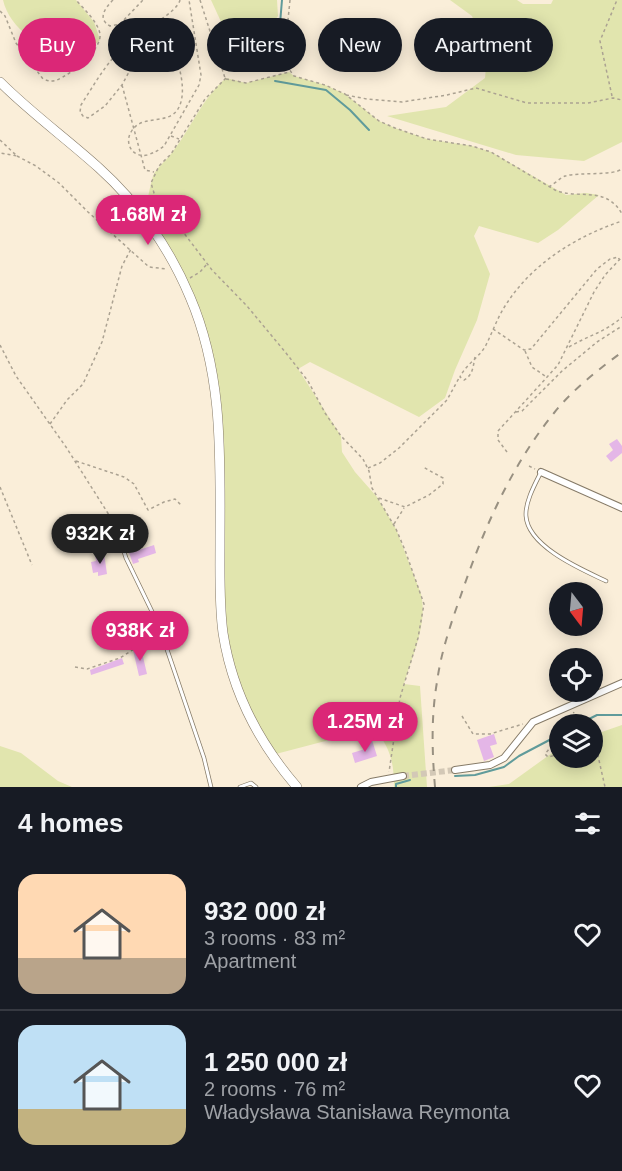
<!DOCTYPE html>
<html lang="en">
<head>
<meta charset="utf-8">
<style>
  body { margin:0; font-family:Helvetica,sans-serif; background:#242831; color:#f1f3f6; height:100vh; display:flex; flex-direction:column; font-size:22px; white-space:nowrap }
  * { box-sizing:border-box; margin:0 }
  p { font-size:20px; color:#9ea1a6 }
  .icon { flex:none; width:33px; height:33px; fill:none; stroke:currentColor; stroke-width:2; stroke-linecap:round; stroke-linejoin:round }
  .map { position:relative; height:787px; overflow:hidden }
  .sheet { display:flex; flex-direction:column; background:#171b24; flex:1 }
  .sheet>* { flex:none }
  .banner { position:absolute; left:18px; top:18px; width:586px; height:54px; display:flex; gap:12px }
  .needle { width:39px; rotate:164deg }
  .tools { position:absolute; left:549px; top:582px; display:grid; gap:12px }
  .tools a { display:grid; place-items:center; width:54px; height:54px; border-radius:50%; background:#171b24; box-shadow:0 3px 15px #0003; font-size:30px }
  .price { position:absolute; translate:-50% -51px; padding:0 14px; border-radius:21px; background:#db2777; color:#fff; font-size:20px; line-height:39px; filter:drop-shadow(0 2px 3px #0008) }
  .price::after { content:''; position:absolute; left:50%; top:36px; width:18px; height:14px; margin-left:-9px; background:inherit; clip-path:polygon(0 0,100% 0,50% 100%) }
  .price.active { background:#222; color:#fff }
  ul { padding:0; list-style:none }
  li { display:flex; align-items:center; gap:18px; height:150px; padding:0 18px }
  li+li { border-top:2px solid #363941 }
  li span { display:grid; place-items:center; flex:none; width:168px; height:120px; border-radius:18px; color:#555 }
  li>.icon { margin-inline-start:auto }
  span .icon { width:72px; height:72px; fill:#fffc; stroke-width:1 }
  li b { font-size:26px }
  h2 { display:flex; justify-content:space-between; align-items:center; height:72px; padding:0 18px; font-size:26px }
  .chip { padding:0 21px; border-radius:27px; background:#171b24; box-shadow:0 3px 15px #0003; font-size:21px; line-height:54px }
  .chip.active { background:#db2777; color:#fff }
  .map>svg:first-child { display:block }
</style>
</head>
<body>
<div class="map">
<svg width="622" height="787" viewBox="0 0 622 787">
  <rect width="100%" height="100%" fill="#faeed9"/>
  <path fill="#e1e5ae" d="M3,0H76L94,22L100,40L82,56L66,60C41,46 10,30 3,0Z
    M211,0H277L278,16L266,31L275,46L273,58C258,55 250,55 238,64L223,55L221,42L223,26Z
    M450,0H517L523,4H551L553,0H622V142L584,161L516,155L387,116L446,107L485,78L487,56L472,16Z
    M289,72L294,76L325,85L345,94L379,121L395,128L427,139L472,146L491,152L566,195L586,193L599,195L558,230L538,243L479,226L474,236L490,274L477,320L455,370L445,398L419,417L310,362L298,369L341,436L342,452L355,472L377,497L396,529L421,594C428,623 412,657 404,684L420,686L427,787H394C394,761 390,749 375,728L272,755L254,726L223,633L220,430L197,314L144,217C147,204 149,189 153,176C157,167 165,162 171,154C191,129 200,101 226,78L246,83Z
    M622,725V787H489L509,784L559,748L560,758H592L593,735Z
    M0,746L21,753L58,781L72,787H0Z"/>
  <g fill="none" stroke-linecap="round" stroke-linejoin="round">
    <path stroke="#609b9b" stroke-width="2" d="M276,71L282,0
      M275,81L326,90L350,110L369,130
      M579,724L597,715H622
      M455,776L475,775L504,767L519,756L557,736
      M396,787V784L410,780"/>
  </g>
  <path fill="#e4b6e7" d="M617,439L622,446V453L611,462L606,456L613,450L609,444Z
    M134,545L136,551L154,545L156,553L138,559L139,562L133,564L127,547Z
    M104,553L107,574L98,576V572L93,573L91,562L96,561L95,554Z
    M141,648L147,674L139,676L133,650Z
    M122,658L124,664L91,675L90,670Z
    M494,734L497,744L490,746L494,757L484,761L477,740Z
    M372,740L377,756L355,763L352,753L365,749L363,743Z"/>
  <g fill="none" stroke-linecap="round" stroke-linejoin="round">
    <path stroke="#d3c8b6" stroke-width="6" stroke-dasharray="6 3" stroke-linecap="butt" d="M403,776L455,770"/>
    <defs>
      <path id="lane" d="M541,472C535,484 525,502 526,516C528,547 583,570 606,581
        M117,530L126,558L159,626L204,758L211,787
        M240,787L251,783L256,787"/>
      <path id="street" d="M541,472L622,508
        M455,770L490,765L504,758L533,722L622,683
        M361,787L371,782L403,776"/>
      <path id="secondary" d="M0,82C31,113 67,139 99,168C138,203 170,249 190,297C224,376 220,459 220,543C220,573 219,603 223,633C232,691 259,743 297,787"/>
    </defs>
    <use href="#lane" stroke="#857a67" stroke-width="4.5"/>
    <use href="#street" stroke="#857a67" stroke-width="8"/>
    <use href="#secondary" stroke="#857a67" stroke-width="10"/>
    <path stroke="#aba292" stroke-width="1.5" stroke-dasharray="3 3" stroke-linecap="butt" d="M113,0C105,8 97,19 110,26L120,24L143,0
      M180,0C177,12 148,27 137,35C112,53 97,80 81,105L80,112L83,116L88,118L105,106L122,85L145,42L153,38H164C178,51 193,102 172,115C159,123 140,116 131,132C124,144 133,158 147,155C154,153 159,150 164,146L199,85L201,75L189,0
      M200,0L225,78
      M290,0L285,50L286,65L294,76L325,85L345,94L379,121L395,128L427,139L472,146L491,152L555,190C578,200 606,185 622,214
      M0,11L5,16L16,43L43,79C48,81 52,82 57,80C71,74 102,50 100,34C98,22 84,9 76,0
      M226,78L205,99L171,154L159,166L151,183L154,193L180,228L212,270L247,306L286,353L308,381L325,413L341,436L363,459L369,471L372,488L396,529L405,550L424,604L418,638L400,698L389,772
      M226,79L246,83L289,72
      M122,85L145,170L154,172
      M346,95L367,99L402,102L447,95L476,88L527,103H588L613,98L622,100
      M612,96L600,41L617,0
      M171,136L179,139
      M0,140L17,156L0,153
      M17,156L36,166L59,183L88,212L149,267L167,269
      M549,187C554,184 560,178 565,176C580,172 612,176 622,169
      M190,278L200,272L207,264
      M493,329L524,350L531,349L597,269L610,259L618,257L619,259
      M0,345L16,376L66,447L116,526
      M569,347C587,336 606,332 622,317
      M525,351L532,367L545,376
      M475,357C473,367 473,375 464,380L460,377C466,364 480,357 486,345C493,331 498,316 507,303C533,263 577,236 622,221
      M516,412L522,411L562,371L597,342L622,326
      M50,424L67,400L83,384L102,342L122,266L131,249
      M507,452L498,440V431L558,365L594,292L605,275L622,257
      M76,461L124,477L134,484L148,510L164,502L175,499L182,506
      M529,466L535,469
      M368,468L380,463L399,448L447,400L459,378
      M0,487L32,565
      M379,498L405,507L429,495L443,484V478L423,467
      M394,524L404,508
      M75,667L87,669L120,658L145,642L152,627H155
      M462,716L473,734H490L523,724
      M568,724L574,712
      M560,736L545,754L548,757L560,754
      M592,745L596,747L605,787"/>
    <use href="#lane" stroke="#fff" stroke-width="3"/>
    <use href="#street" stroke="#fff" stroke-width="6"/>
    <use href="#secondary" stroke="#fff" stroke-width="9"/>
    <path stroke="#989081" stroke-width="2" stroke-dasharray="8 8" stroke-linecap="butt" d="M435,787C432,752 431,717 437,682C441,652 451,623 461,595C483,530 511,466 554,413C573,389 598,370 622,352"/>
  </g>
</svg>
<div class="tools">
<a><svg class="needle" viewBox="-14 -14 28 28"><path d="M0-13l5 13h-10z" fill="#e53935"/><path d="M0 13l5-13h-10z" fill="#9ea1a6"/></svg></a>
<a><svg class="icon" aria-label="locate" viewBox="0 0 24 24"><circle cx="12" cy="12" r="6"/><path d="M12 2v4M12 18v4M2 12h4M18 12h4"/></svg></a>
<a><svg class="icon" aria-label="layers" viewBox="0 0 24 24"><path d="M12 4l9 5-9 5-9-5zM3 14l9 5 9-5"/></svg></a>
</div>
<b class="price" style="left:148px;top:246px">1.68M zł</b>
<b class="price active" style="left:100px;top:565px">932K zł</b>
<b class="price" style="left:140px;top:662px">938K zł</b>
<b class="price" style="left:365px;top:753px">1.25M zł</b>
<div class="banner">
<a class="chip active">Buy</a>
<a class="chip">Rent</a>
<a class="chip">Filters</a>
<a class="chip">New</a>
<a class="chip">Apartment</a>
</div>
</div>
<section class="sheet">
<h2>4 homes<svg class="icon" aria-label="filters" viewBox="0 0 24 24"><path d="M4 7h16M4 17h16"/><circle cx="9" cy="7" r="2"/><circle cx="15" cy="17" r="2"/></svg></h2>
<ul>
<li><span style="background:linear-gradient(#ffd9b3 70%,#b9a48a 0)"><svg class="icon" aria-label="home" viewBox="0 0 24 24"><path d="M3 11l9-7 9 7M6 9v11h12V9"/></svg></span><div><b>932 000 zł</b><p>3 rooms · 83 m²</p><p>Apartment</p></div><svg class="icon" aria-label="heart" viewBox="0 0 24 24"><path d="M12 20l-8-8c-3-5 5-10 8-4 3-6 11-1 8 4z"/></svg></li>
<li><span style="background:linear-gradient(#bfe0f5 70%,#c2b280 0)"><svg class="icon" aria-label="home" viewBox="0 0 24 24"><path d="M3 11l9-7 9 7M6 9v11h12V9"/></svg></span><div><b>1 250 000 zł</b><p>2 rooms · 76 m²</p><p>Władysława Stanisława Reymonta</p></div><svg class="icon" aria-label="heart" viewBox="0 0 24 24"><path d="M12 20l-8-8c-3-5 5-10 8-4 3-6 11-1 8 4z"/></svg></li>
</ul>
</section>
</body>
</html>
